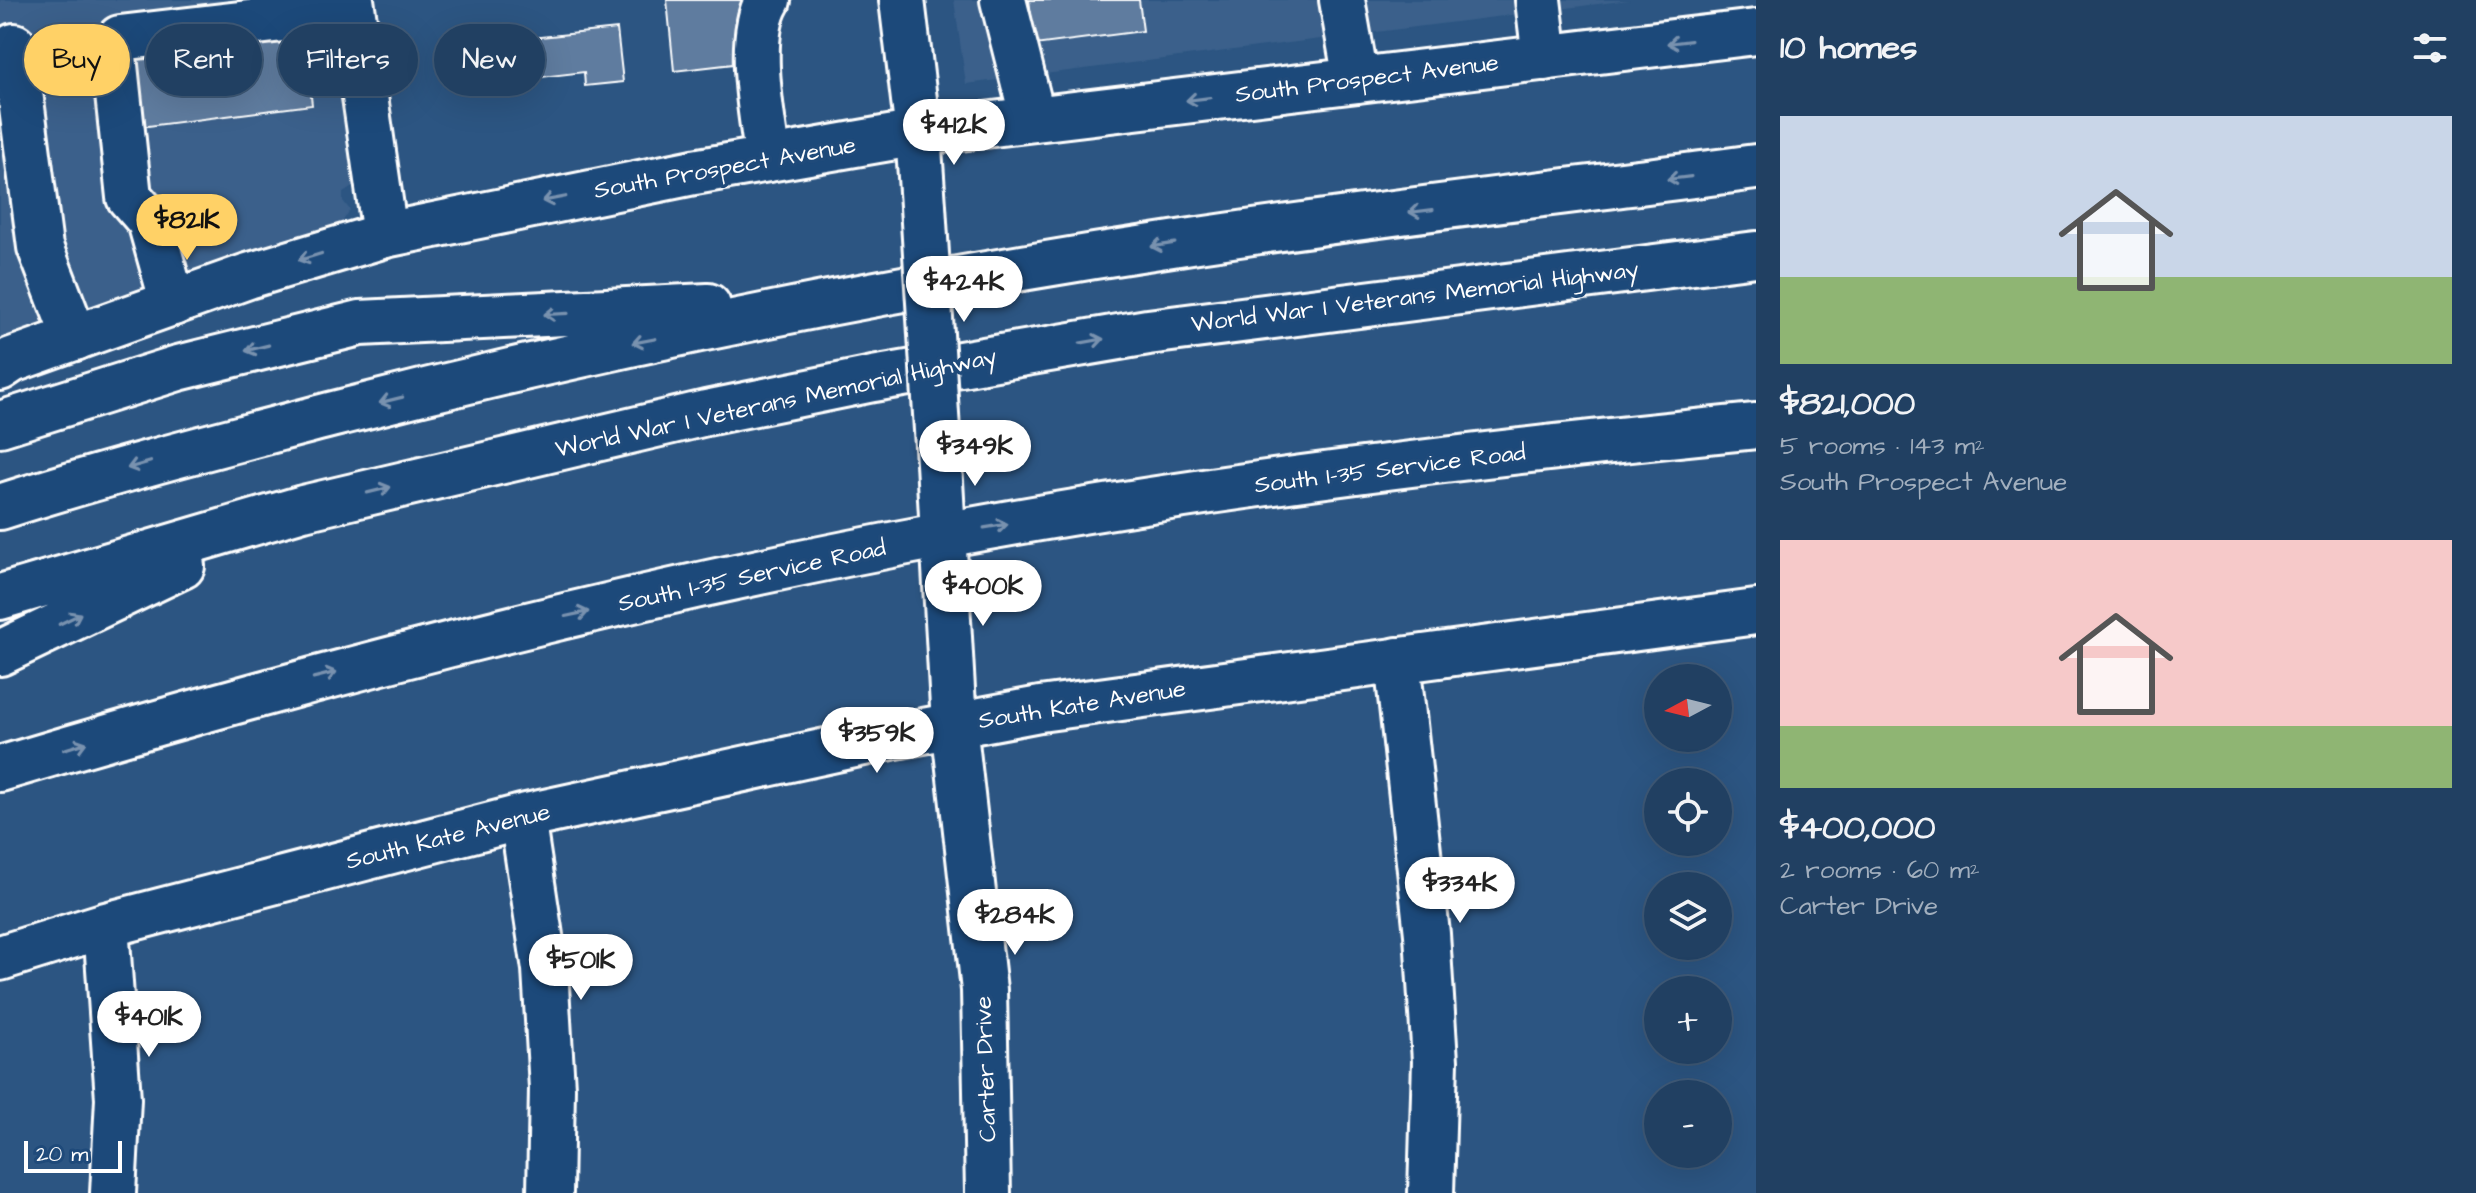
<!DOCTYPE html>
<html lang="en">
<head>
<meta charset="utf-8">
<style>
  body { margin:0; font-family:"Architects Daughter",sans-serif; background:#2d4b6b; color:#f1f3f6; height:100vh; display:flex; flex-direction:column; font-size:30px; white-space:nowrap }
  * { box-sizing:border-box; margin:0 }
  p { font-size:26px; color:#a2afbe }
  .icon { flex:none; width:44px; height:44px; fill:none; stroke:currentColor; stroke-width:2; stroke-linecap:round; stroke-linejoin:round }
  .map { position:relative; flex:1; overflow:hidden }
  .details { display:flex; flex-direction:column; background:#214062; width:720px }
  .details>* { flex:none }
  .top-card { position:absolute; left:24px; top:24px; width:760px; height:72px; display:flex; gap:16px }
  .needle { width:52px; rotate:263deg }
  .controls { position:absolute; left:1644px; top:664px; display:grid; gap:16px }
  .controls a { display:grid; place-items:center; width:88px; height:88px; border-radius:50%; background:#214062; box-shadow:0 8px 32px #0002,0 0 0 2px #3e5977; font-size:40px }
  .scale { position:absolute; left:24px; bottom:20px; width:98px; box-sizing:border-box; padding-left:8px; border:4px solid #fff; border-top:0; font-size:22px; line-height:28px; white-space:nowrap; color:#fff; -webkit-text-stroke:6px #1f4a7a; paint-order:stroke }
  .price { position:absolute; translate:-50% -68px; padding:0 18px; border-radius:28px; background:#fff; color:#222; font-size:26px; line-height:52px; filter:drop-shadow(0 2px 4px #0008) }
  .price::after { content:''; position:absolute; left:50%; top:48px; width:24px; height:18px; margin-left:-12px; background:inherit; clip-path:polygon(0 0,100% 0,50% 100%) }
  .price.selected { background:#ffd166; color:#111 }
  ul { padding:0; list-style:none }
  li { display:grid; align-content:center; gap:16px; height:424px; padding:0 24px }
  li span { display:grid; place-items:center; height:248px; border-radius:0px; color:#555 }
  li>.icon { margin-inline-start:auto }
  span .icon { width:144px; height:144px; fill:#fffc; stroke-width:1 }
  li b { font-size:34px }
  h2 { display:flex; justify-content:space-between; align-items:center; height:96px; padding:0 24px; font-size:34px }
  .tag { padding:0 28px; border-radius:36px; background:#214062; box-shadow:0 8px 32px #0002,0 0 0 2px #3e5977; font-size:28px; line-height:72px }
  .tag.selected { background:#ffd166; color:#111 }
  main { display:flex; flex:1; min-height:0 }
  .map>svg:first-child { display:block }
</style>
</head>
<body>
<main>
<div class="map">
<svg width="1756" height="1193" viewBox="0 0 1756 1193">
  <rect width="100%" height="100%" fill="#2c5582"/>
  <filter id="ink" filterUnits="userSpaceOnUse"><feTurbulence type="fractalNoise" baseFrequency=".0125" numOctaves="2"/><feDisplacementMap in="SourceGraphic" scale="16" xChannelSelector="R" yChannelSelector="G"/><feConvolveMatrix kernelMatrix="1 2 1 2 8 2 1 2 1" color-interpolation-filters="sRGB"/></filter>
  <g filter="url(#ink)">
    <path fill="#3b618b" d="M0,0H330L354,186L343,193V201L350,210L342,222L318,235L142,291L0,341Z
      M954,0H1629L966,84Z"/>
    <path fill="#5e7c9f" stroke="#fff" stroke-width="2" d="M667,0H743L750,62L674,71Z
      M1029,0H1139L1143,31L1035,45Z
      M617,29L623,82L585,86L584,72L516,80L512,40Z
      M304,36L312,105L133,128L125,58Z"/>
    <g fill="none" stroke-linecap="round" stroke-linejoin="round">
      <defs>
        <path id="minor" d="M351,0L385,235
          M902,0L918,133L923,206
          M1003,0L1033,119
          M1342,0L1356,80
          M1538,0L1545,58
          M14,46L40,247L75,338
          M768,159C762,118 746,36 768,0
          M173,303L150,221L129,197L114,56L120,38L352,11
          M938,446L954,724L984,990L988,1193
          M1397,660L1427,934L1435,1061L1431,1193
          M522,817L545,969L552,1088L550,1193
          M106,925L118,1099L113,1193
          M0,958L106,925L522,817L891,737L1040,709L1756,612"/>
        <path id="major" d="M0,368L12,360L248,276L385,235L694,172L918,133L1756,32
          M0,769C311,676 625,594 944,535C1212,485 1485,453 1756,426"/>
        <path id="highway" d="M0,424L178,368L360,323L708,306
          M0,507C109,472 219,444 330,415C611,343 897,285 1185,242C1375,213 1566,192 1756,167
          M0,597L303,508L706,413L873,379L1148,332L1756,254
          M0,653L182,566"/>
      </defs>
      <use href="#minor" stroke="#fff" stroke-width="50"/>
      <use href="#major" stroke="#fff" stroke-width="50"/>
      <use href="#highway" stroke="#fff" stroke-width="50"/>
      <use href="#minor" stroke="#1f4a7a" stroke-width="44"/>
      <use href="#major" stroke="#1f4a7a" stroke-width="44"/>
      <use href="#highway" stroke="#1f4a7a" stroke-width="44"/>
      <defs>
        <path id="minor-bridge" d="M923,206L938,446"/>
      </defs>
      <use href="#minor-bridge" stroke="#fff" stroke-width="50" stroke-linecap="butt"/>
      <use href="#minor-bridge" stroke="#1f4a7a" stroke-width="44"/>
    </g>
    <defs><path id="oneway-shaft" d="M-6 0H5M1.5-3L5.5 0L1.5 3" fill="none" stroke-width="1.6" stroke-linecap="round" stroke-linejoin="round" transform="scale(2)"/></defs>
    <g stroke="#7992af">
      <use href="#oneway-shaft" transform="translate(1679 42) rotate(173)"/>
      <use href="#oneway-shaft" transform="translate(1198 99) rotate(173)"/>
      <use href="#oneway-shaft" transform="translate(1679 178) rotate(173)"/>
      <use href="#oneway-shaft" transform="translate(554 199) rotate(169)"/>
      <use href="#oneway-shaft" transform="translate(1421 211) rotate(173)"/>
      <use href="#oneway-shaft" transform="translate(1163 245) rotate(171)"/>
      <use href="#oneway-shaft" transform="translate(310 257) rotate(163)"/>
      <use href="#oneway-shaft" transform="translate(556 314) rotate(177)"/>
      <use href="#oneway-shaft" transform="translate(644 341) rotate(169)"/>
      <use href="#oneway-shaft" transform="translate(1092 341) rotate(-10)"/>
      <use href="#oneway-shaft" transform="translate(257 348) rotate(166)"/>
      <use href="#oneway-shaft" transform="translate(391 400) rotate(166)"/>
      <use href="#oneway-shaft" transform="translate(139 465) rotate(164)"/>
      <use href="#oneway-shaft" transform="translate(379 490) rotate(-14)"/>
      <use href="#oneway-shaft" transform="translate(996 526) rotate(-9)"/>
      <use href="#oneway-shaft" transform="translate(577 614) rotate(-12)"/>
      <use href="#oneway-shaft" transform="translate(70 619) rotate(-26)"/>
      <use href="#oneway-shaft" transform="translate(325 675) rotate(-14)"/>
      <use href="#oneway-shaft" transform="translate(75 746) rotate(-17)"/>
    </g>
  </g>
  <g text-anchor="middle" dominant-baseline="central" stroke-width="7" stroke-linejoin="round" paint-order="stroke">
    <g font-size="24" fill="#fff" stroke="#1f4a7a">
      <text transform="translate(1367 79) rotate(-7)">South Prospect Avenue</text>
      <text transform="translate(725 168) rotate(-10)">South Prospect Avenue</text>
      <text transform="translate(1415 297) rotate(-7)">World War I Veterans Memorial Highway</text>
      <text transform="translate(776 403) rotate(-12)">World War I Veterans Memorial Highway</text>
      <text transform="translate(1390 469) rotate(-7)">South I-35 Service Road</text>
      <text transform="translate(752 576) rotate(-12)">South I-35 Service Road</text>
      <text transform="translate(1082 705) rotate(-9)">South Kate Avenue</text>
      <text transform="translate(448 837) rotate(-14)">South Kate Avenue</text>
      <text transform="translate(986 1069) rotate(-92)">Carter Drive</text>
    </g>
  </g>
</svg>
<div class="controls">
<a><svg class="needle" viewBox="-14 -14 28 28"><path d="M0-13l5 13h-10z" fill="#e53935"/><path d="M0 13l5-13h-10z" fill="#a2afbe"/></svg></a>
<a><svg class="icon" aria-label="locate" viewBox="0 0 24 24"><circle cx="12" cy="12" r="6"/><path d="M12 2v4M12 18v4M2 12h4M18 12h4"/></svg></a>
<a><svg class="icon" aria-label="layers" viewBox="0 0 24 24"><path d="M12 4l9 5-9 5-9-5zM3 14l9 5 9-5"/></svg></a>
<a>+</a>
<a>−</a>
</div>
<div class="scale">20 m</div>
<b class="price" style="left:954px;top:167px">$412K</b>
<b class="price selected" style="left:187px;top:262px">$821K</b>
<b class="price" style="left:964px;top:324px">$424K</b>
<b class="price" style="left:975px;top:488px">$349K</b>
<b class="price" style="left:983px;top:628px">$400K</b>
<b class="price" style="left:877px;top:775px">$359K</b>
<b class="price" style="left:1460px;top:925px">$334K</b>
<b class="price" style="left:1015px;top:957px">$284K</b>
<b class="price" style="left:581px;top:1002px">$501K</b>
<b class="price" style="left:149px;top:1059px">$401K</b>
<div class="top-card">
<a class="tag selected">Buy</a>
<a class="tag">Rent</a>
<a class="tag">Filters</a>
<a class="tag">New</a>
</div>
</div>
<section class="details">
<h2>10 homes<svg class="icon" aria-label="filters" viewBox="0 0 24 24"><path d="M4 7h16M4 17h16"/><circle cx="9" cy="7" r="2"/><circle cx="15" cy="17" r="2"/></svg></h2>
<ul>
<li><span style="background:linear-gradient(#c9d6e8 65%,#8fb573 0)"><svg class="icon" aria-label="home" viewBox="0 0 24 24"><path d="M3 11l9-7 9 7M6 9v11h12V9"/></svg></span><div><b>$821,000</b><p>5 rooms · 143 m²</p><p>South Prospect Avenue</p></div></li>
<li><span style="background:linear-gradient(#f6c9c9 75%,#8fb573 0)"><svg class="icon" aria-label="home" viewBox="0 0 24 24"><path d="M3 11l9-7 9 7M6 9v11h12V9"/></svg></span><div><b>$400,000</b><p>2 rooms · 60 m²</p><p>Carter Drive</p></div></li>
</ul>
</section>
</main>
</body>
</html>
